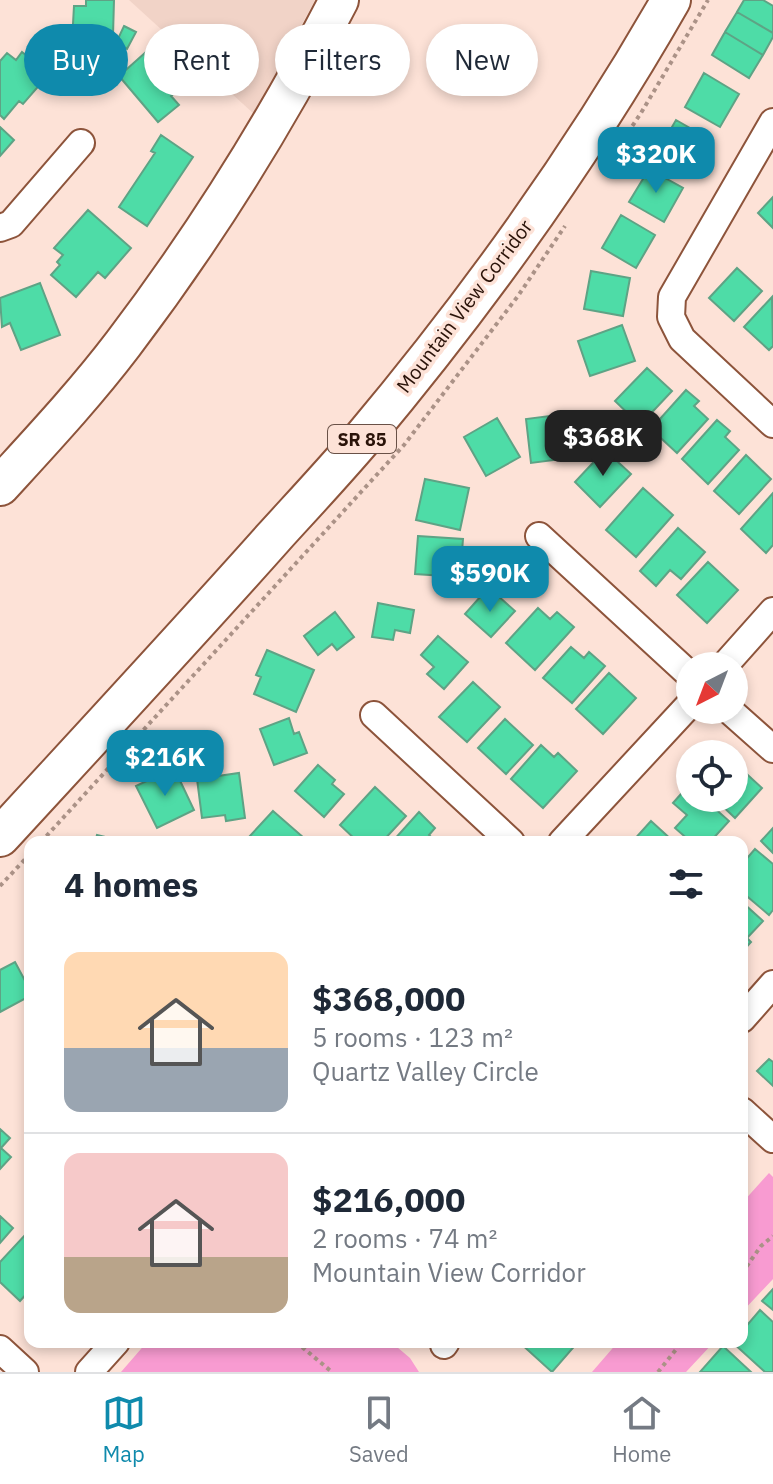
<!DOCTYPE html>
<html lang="en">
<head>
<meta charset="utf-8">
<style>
  body { margin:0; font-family:"IBM Plex Sans",sans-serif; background:#f2f2f3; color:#1f2937; height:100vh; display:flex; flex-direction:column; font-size:30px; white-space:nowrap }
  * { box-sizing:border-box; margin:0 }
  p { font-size:26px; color:#747a83 }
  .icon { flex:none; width:44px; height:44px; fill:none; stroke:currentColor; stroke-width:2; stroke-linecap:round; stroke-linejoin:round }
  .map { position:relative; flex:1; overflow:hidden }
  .sheet { position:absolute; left:24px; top:836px; width:724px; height:512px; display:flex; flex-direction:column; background:#fff; border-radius:16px; box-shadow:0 4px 12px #0003 }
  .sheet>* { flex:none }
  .banner { position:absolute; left:24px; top:24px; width:726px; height:72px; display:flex; gap:16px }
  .needle { width:52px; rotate:222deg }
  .tools { position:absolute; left:676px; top:652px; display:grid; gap:16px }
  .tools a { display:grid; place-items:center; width:72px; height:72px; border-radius:50%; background:#fff; box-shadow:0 4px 12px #0003; font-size:40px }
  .price { position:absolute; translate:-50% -68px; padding:0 18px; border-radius:16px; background:#0f8aac; color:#fff; font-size:26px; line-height:52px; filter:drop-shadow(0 2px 4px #0008) }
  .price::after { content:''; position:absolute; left:50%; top:48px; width:24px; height:18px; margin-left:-12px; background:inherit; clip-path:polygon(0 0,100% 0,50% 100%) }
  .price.on { background:#222; color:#fff }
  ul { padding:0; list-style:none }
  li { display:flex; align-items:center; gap:24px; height:200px; padding:0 40px }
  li+li { border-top:2px solid #e0e1e3 }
  li span { display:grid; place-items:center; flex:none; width:224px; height:160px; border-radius:16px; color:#555 }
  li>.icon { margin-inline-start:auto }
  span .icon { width:96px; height:96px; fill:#fffc; stroke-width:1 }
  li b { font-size:34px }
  h2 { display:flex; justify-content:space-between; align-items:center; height:96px; padding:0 40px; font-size:34px }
  .chip { padding:0 28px; border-radius:36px; background:#fff; box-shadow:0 4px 12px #0003; font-size:28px; line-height:72px }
  .chip.on { background:#0f8aac; color:#fff }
  .tab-bar { display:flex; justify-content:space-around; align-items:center; height:112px; border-top:2px solid #e0e1e3; background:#fff; font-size:22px; color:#747a83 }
  .tab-bar a { display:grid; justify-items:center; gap:4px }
  .tab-bar .on { color:#0f8aac }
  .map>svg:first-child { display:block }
</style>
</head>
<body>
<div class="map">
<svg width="773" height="1372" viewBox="0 0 773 1372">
  <rect width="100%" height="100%" fill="#fde2d7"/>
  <path fill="#f1d3c7" d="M129,0H315L254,114Z"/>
  <path fill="#f89bd1" d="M769,1173L773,1177V1279L742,1312V1203Z
    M147,1342H391L410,1358L419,1372H121Z
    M618,1342H714L686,1372H592Z"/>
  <path fill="#4edca7" stroke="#5ea385" stroke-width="2" d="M86,0H114L112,71L60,69L61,42H72L74,6H86Z
    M744,0H763L773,6V33L737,12Z
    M737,12L773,33V37L763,55L725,32Z
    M124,26L136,32L127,49L116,43Z
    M725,32L763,55L749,78L712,55Z
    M155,44L188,82L171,96L179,105L158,122L119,76Z
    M22,52L49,74L23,104L19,101L4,119L0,115V61L7,53L16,60Z
    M704,73L739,94L720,127L685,107Z
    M676,120L711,140L691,173L657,153Z
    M0,127L14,140L0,156Z
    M161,135L193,157L147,226L119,207L155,153L151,151Z
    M649,169L683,188L664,222L629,202Z
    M773,197V228L758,213Z
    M88,210L131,248L105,278L98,272L76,297L51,275L60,265L57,262L63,255L54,248Z
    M621,215L655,235L636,268L602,248Z
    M737,268L762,291L734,321L709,298Z
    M591,271L630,278L623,316L584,309Z
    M40,283L60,335L21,350L10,323L2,327L0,298Z
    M772,297L773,346L769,350L744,327Z
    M622,325L635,361L590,376L578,341Z
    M647,368L672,391L640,425L615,401Z
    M686,390L699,401L694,406L708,419L677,453L651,429Z
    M565,414L570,458L531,463L526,419Z
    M497,418L520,457L486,476L464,437Z
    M717,420L730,431L725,437L739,450L708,484L682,459Z
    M605,450L631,474L600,507L575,482Z
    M746,455L771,479L739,514L714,491Z
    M425,479L469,488L460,530L416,520Z
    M643,488L673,515L636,557L606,530Z
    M773,493V545L766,553L741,529Z
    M678,528L705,552L681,579L670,570L656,586L640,571Z
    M418,536L463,539L460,577L415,574Z
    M708,562L738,590L707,623L677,595Z
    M497,595L515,611L491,637L465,614L481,596L489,603Z
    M378,603L414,610L410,633L395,630L393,640L372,637Z
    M538,608L550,619L557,612L574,627L535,670L506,643Z
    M335,612L354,637L337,650L332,644L318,655L304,636Z
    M438,636L468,662L444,689L427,674L434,667L421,655Z
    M571,647L584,658L589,652L605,666L572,703L543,678Z
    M267,650L314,670L296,712L254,694L261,677L256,675Z
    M609,673L636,698L603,734L576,709Z
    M473,682L500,707L467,742L439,717Z
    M289,718L294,734L299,732L307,753L274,765L260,729Z
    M505,719L533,745L506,774L478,748Z
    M541,745L554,757L558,753L577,771L543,808L511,779Z
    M318,765L335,780L332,784L344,794L324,817L295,791Z
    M738,766L762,788L735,818L714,798H734V770Z
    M174,768L194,810L157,828L136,786Z
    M239,773L245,818L226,821L225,815L202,818L197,779Z
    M689,785L690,798H703L729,821L710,842H691L675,828L687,815L673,803Z
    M375,787L406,816L382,842H358L340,825Z
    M273,811L304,838L300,842H254L249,837Z
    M419,812L435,828L429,835L436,842H392Z
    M651,821L674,842H632Z
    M773,828V853L761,841Z
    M97,835L126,842H95Z
    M755,849L773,864V910L769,915L742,892V864Z
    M742,902L763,921L747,938L751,942L742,952Z
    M15,962L30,990V996L0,1012V970Z
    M769,1059L773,1062V1086L757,1071Z
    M0,1129L10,1138L1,1148L11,1157L0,1169Z
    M0,1216L13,1228L0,1243Z
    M25,1235L30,1239V1290L20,1301L0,1282V1262Z
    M773,1289V1310L762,1301Z
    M760,1310L773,1322V1372H765L732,1342H742V1331Z
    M519,1342H578L552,1372Z
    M723,1346L751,1372H700Z"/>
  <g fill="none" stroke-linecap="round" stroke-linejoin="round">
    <defs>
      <path id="minor" d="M773,122L672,297L671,317L682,339L773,424
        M0,228L11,224L81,143
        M539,536L690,675
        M724,666L773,611
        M729,710L773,749
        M374,715L511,842
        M562,842L690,704
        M742,1019L773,984
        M742,1111L773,1139
        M444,1345L446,1342
        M0,1349L25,1372
        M89,1372L116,1342"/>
      <path id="highway" d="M0,486C42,440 85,394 123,344C205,236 277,121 339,0
        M0,837C91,738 183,639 273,538C303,505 333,473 362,439C477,302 582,156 671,0"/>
    </defs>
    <use href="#minor" stroke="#8d543b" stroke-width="30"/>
    <use href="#highway" stroke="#8d543b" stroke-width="42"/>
    <path stroke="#ab9287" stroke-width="4" stroke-dasharray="4 4" stroke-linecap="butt" d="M610,159L641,113L708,0
      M41,842L404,445L518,296L565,226
      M0,886L30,854
      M742,1273L761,1246L773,1236
      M296,1342L332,1372
      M658,1372L682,1342"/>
    <use href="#minor" stroke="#fff" stroke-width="26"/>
    <use href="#highway" stroke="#fff" stroke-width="38"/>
  </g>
  <g text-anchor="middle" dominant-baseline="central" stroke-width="7" stroke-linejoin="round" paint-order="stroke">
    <rect fill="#fde2d7" stroke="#695147" stroke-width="2" x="328" y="425" width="68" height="28" rx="6"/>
    <g font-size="18" font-weight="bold" fill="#2a1309">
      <text x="362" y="439">SR 85</text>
    </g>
    <g font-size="20" fill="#2a1309" stroke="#fde2d7">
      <text transform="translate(464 306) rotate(-53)">Mountain View Corridor</text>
    </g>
  </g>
</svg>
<div class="tools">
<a><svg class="needle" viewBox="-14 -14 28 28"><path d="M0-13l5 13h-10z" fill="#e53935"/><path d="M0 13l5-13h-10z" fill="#747a83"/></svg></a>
<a><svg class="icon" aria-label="locate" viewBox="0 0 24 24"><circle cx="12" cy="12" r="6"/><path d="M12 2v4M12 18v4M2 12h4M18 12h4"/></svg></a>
</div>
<b class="price" style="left:656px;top:195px">$320K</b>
<b class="price on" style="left:603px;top:478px">$368K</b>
<b class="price" style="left:490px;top:614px">$590K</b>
<b class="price" style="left:165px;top:798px">$216K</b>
<div class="banner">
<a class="chip on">Buy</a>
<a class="chip">Rent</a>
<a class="chip">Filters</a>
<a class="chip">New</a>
</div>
<section class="sheet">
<h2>4 homes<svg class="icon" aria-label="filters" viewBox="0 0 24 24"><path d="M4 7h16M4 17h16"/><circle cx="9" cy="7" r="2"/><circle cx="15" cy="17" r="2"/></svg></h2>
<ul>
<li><span style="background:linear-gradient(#ffd9b3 60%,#9aa5b1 0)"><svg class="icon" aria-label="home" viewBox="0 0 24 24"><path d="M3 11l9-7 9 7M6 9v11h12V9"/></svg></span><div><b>$368,000</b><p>5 rooms · 123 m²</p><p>Quartz Valley Circle</p></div></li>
<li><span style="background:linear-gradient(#f6c9c9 65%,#b9a48a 0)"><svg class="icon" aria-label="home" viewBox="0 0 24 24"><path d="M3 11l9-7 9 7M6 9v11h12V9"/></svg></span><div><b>$216,000</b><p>2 rooms · 74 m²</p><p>Mountain View Corridor</p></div></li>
</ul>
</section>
</div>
<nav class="tab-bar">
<a class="on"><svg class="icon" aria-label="map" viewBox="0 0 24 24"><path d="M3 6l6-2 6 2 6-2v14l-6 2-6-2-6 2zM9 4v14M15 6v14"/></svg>Map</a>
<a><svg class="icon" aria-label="saved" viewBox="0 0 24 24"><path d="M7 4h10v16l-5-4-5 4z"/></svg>Saved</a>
<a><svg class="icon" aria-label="home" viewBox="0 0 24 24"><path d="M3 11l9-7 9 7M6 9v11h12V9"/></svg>Home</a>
</nav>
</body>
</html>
